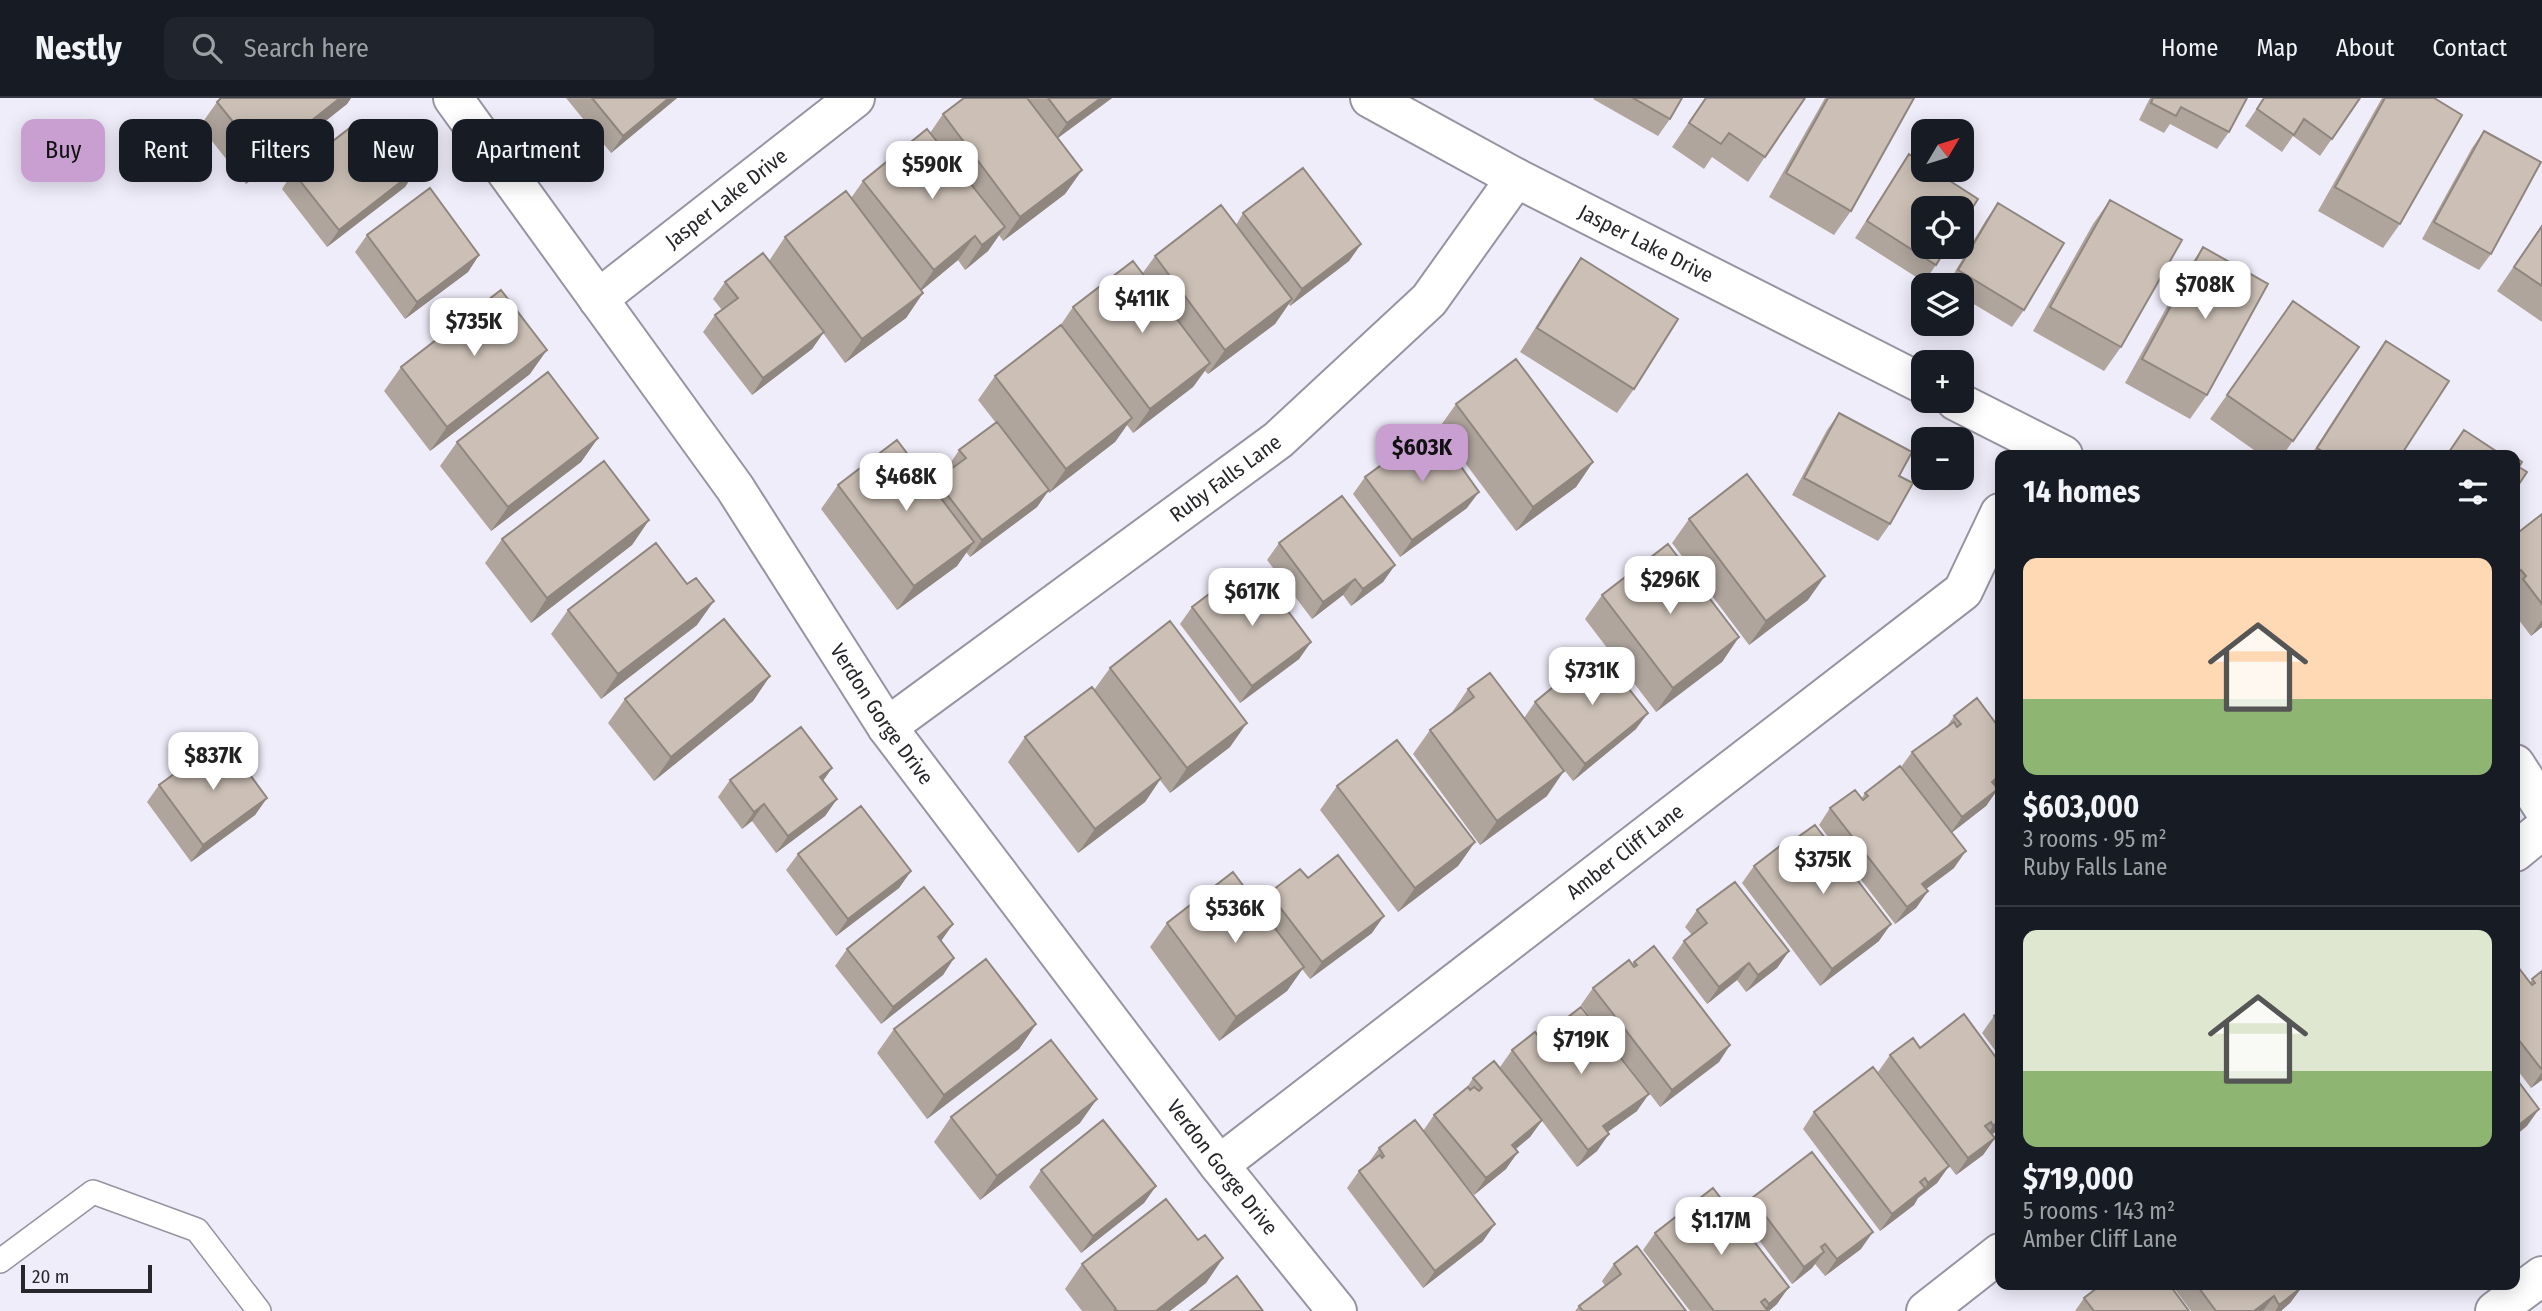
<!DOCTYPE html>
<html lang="en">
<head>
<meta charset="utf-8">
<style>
  body { margin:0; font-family:"Fira Sans Condensed",sans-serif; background:#20242c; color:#f1f3f6; height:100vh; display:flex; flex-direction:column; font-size:26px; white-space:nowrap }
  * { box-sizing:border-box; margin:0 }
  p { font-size:23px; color:#9ea1a6 }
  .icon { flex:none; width:38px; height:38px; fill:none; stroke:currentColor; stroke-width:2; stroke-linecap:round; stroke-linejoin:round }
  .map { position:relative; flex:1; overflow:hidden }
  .side { position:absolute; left:1995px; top:352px; width:525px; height:840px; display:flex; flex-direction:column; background:#171b24; border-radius:14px; box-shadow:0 4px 18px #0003 }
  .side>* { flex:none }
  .hud { position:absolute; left:21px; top:21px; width:665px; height:63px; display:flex; gap:14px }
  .needle { width:46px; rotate:52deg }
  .buttons { position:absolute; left:1911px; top:21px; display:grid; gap:14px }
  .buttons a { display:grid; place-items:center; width:63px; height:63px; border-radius:14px; background:#171b24; box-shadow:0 4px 18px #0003; font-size:35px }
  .scale { position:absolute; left:21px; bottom:18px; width:131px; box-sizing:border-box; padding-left:7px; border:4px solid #27262b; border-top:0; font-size:19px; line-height:24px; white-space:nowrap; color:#27262b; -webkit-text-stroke:5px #f0edfb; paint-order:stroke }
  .price { position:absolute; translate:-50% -60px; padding:0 16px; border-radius:14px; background:#fff; color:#222; font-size:23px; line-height:46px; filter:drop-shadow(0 2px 4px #0008) }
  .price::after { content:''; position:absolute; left:50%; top:42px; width:21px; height:16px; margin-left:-10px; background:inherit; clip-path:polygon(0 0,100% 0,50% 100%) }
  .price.active { background:#c89fd0; color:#111 }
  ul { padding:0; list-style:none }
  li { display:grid; align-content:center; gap:14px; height:371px; padding:0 28px }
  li+li { border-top:2px solid #363941 }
  li span { display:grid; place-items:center; height:217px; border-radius:14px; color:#555 }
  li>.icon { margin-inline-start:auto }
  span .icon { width:126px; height:126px; fill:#fffc; stroke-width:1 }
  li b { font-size:30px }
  h2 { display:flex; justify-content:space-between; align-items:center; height:84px; padding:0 28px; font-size:30px }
  .chip { padding:0 24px; border-radius:14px; background:#171b24; box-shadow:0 4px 18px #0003; font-size:24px; line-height:63px }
  .chip.active { background:#c89fd0; color:#111 }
  header { display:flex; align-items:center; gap:42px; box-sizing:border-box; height:98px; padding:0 35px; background:#171b24; border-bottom:2px solid #363941 }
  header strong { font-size:33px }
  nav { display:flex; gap:38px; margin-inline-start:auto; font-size:24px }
  .search { width:490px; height:63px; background:#20242c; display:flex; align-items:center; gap:18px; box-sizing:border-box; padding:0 24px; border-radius:14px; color:#9ea1a6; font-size:26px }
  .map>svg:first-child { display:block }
</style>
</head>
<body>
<header>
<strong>Nestly</strong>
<div class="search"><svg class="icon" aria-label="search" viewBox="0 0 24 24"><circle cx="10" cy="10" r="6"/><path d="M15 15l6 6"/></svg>Search here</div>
<nav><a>Home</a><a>Map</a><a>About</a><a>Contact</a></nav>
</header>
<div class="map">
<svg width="2542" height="1213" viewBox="0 0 2542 1213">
  <rect width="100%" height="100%" fill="#f0edfb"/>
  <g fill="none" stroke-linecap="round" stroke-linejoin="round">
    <defs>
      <path id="service" d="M0,1163L93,1094L197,1132L259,1213"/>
      <g id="minor">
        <path id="s1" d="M453,0L735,390L887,629L1219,1067L1337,1213"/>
        <path id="s2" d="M1370,0L1516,80L1923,286"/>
        <path id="s3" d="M598,201L855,0"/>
        <path d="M1956,303L2063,357"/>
        <path id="s4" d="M887,629L1278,342L1429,202L1516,80"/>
        <path d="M2515,666L2542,708"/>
        <path d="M2515,754L2542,732"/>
        <path id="s5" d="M1219,1067L1963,493L2000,415"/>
        <path d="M1926,1213L2000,1155"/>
      </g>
      <path id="tertiary" d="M2495,1213L2542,1178"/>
    </defs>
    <use href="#service" stroke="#9794a1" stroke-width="26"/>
    <use href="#minor" stroke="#9794a1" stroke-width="42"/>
    <use href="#tertiary" stroke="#9794a1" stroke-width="42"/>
    <use href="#service" stroke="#fff" stroke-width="23"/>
    <use href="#minor" stroke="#fff" stroke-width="38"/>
    <use href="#tertiary" stroke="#fff" stroke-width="38"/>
  </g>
  <path fill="#afa59d" d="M221,0H351L347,6L246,86L200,28L217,4Z
    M566,0H677L611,55Z
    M964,0H1112L1058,40L1082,72L1065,96L1003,143L999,137L988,153L965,172L958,162L921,193L923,195L906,220L845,265L823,235L812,251L752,297L703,234L715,217L722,212L713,201L725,184L769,163L785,139L851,100L863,83L930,35L943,16Z
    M1594,0H1682L1670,21L1658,38L1593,1Z
    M1705,0H1805L1748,84L1712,59L1704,71L1672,49Z
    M1825,0H1914L1851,113L1834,137L1769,99Z
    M2150,0H2247L2229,34L2217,51L2170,26L2164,35L2139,22Z
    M2264,0H2360L2320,58L2293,38L2282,54L2245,28Z
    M2382,0H2434L2400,126L2383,150L2318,113Z
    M2484,33L2491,156L2479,172L2422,141L2472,50Z
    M373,48L416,72L405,89L327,149L282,91L293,74Z
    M1909,56L1936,167L1924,184L1855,140Z
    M2110,102L2121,249L2104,273L2033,233L2093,126Z
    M1998,105L2024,212L2012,229L1962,199V187H1947L1986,122Z
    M1243,115L1361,146L1349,163L1290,208L1289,206L1275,226L1208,276L1205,273L1193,289L1133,335L1127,327L1115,344L1049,395L1048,393L1037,409L970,459L966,454L957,468L897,512L821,411L838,387L932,388L936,382L950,372L948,369L959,352L996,325L978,302L995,278L1060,228L1073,209L1142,176L1155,158L1236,127Z
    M2542,127V224L2497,193Z
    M367,137L479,157L468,174L405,221L355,154Z
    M2203,149L2207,297L2190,321L2125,285L2186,174Z
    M1581,160L1634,291L1617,315L1520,254L1564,184Z
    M2293,203L2359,249L2283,357H2261L2210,321Z
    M2386,243L2401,357H2311L2369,267Z
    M401,269L530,276L430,353L384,293Z
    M1456,306L1593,364L1576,389L1516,433L1439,330Z
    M1839,315L1899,378L1890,426L1878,443L1792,397L1827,332Z
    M598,340L581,364L491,433L440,368L457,344Z
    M1365,379L1467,410L1400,459L1353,396Z
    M2542,416V529L2531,538L2515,517V437Z
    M1689,421L1808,502L1749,547L1672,445Z
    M649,422L632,447L531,525L485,465L502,441Z
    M1279,445L1395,467L1383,484L1351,508L1343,497L1312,521L1267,462Z
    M1602,497L1739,539L1722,564L1656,614L1585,521Z
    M1242,498L1311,544L1299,561L1240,605L1180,526L1192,509Z
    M568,512L697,527L601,601L551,536Z
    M1110,570L1230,649L1170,695L1160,682L1145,704L1078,755L1008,664L1025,639L1094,592Z
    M770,578L753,603L654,683L608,625L625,601Z
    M1468,591L1524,620L1535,604L1636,631L1573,683L1544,647L1547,698L1480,747L1413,656L1430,632L1451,616Z
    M1954,618L2000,631V685L1996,688L1998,691L1986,708L1951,735L1954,770L1926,791L1928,793L1916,810L1895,826L1819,727L1830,710L1862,700L1865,695L1901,669L1912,654L1946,630Z
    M832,670L823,683L837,701L825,718L776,755L752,723L742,731L718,699L730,682Z
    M159,687L267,700L255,717L191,764L147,704Z
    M1337,688L1475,744L1458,768L1398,814L1320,712Z
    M1794,742L1879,843L1820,888L1742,785L1754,768L1792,746Z
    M798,756L911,773L899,790L836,838L786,772Z
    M1308,780L1372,835L1310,881L1302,871L1287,893L1219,943L1150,849L1167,825L1259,809L1269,795Z
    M1697,812L1789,853L1777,870L1746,894L1737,882L1707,906L1672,860L1684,843L1692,837L1685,829Z
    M953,826L941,843L954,860L943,877L881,926L835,868L847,851Z
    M1634,864L1730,947L1719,964L1660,1009L1581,907L1593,890L1632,866Z
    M2515,872L2530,884L2542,873V982L2531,990L2515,969Z
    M2000,913V959L1982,935L1994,918Z
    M1036,926L1019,951L927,1021L877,955L894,931Z
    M1546,936L1637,1013L1608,1034L1609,1036L1597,1053L1577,1069L1542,1023L1530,1039L1516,1051L1506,1071L1474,1097L1452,1070L1483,1143L1423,1190L1347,1090L1359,1073L1367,1067L1379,1050L1423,1033L1434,1017L1466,991L1473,980L1513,986L1500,969L1512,952L1542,943Z
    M1920,950L2000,1030L1992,1037L1995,1040L1983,1057L1956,1077L1878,974L1890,957Z
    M1814,1014L1949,1068L1937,1085L1918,1100L1914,1107L1880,1133L1803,1031Z
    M951,1019L1080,1025L980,1102L934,1044Z
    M1041,1072L1156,1088L1144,1105L1081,1155L1029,1089Z
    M1752,1100L1861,1151L1825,1178L1815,1166L1812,1170L1792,1186L1740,1117Z
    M1655,1135L1777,1206L1769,1213H1690L1643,1152Z
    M1198,1142L1223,1160L1206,1185L1170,1213H1082L1065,1191L1082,1166Z
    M1614,1166L1686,1213H1575L1579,1208L1605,1188L1602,1183Z
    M2100,1186H2169L2189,1213H2075L2084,1200L2097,1190Z
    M2171,1186H2301L2302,1189L2290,1205L2281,1213H2191Z"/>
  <path fill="#8f867f" d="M340,0H351L347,6L246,86L263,61Z
    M669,0H677L611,55L623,38Z
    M1101,0H1112L1055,42L1067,25Z
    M416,72L405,89L327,149L339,132Z
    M1082,72L1065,96L1003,143L1020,119Z
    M1005,129L988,153L965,172L982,147Z
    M975,138L958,162L917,196L934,172Z
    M1361,146L1349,163L1290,208L1302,191Z
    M479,157L468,174L405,221L417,204Z
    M923,195L906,220L845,265L862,241Z
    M1292,201L1275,226L1208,276L1225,252Z
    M824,234L812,251L752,297L763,280Z
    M547,252L530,276L430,353L447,329Z
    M1210,265L1193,289L1133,335L1150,311Z
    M1132,320L1115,344L1049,395L1066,371Z
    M598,340L581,364L491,433L508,409Z
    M1593,364L1576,389L1516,433L1533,409Z
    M1049,392L1037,409L970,459L982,442Z
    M1479,394L1467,410L1400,459L1412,442Z
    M649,422L632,447L531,525L547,500Z
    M974,444L957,468L897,512L914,488Z
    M1395,467L1383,484L1351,508L1363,491Z
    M1825,478L1808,502L1749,547L1766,523Z
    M1355,481L1343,497L1312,521L1323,504Z
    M714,503L697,527L601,601L618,576Z
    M2542,522V529L2531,538Z
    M1739,539L1722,564L1656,614L1673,590Z
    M1311,544L1299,561L1240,605L1252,588Z
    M770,578L753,603L654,683L671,659Z
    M1648,615L1636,631L1573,683L1585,666Z
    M1247,625L1230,649L1170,695L1187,670Z
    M832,670L820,687V679Z
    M1564,673L1547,698L1480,747L1497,723Z
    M2000,677V685L1980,700L1992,684Z
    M1161,680L1145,704L1078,755L1095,731Z
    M1998,691L1986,708L1950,736L1962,719Z
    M267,700L255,717L191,764L203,747Z
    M837,701L825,718L776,755L788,738Z
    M764,706L752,723L742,731L754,714Z
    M1475,744L1458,768L1398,814L1415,790Z
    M1966,753L1954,770L1910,803L1922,786Z
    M911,773L899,790L836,838L848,821Z
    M1928,793L1916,810L1895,826L1907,809Z
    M1384,818L1372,835L1310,881L1322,864Z
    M953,826L941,843L938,839Z
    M1891,826L1879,843L1820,888L1832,871Z
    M1789,853L1777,870L1746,894L1758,877Z
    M954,860L943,877L881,926L893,909Z
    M1749,865L1737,882L1707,906L1719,889Z
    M1304,869L1287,893L1219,943L1236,919Z
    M1036,926L1019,951L927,1021L944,997Z
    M1730,947L1719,964L1660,1009L1672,992Z
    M2542,974V982L2531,990Z
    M1649,996L1637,1013L1592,1045L1603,1028Z
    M1097,1001L1080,1025L980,1102L997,1078Z
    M2539,1011L2527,1028L2515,1038V1030Z
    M1542,1022L1530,1039L1500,1064L1512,1047Z
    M2000,1022V1030L1981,1045L1993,1028Z
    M1609,1036L1597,1053L1577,1069L1588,1052Z
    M1995,1040L1983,1057L1956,1077L1968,1060Z
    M1518,1054L1506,1071L1474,1097L1486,1080Z
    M1949,1068L1937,1085L1918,1100L1914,1107L1880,1133L1892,1116L1924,1091L1928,1085Z
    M1156,1088L1144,1105L1081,1155L1093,1138Z
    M1495,1126L1483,1143L1423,1190L1435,1173Z
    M1873,1134L1861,1151L1825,1178L1837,1161Z
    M1825,1146L1814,1161L1824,1154L1812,1170L1792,1186L1804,1169L1821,1149Z
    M1223,1160L1206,1185L1170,1213H1156Z
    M1789,1189L1777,1206L1769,1213H1763L1769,1206Z
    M2302,1189L2290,1205L2281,1213H2275L2279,1207Z
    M2274,1198L2263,1213H2254Z"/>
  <path fill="#ccc0b6" stroke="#8f867f" stroke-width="2" d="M221,0H340L263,61L217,4Z
    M592,0H669L623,38Z
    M964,0H1027L1082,72L1020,119L943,16Z
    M1048,0H1101L1067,25Z
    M1633,0H1682L1670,21Z
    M1706,0H1805L1765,59L1729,35L1721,46L1689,25Z
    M1828,0H1914L1851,113L1786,75Z
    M2153,0H2247L2229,34L2181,9L2176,18L2151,5Z
    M2264,0H2360L2332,41L2304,21L2294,37L2257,11Z
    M2385,0H2434L2462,17L2400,126L2335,89Z
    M355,26L373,48L388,35L416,72L339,132L293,74Z
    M927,31L1005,129L982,147L975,138L934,172L863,83Z
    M2484,33L2541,64L2491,156L2434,124Z
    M1909,56L1923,66V72H1933L1978,101L1962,126V110H1923V149H1947L1936,167L1867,123Z
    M1303,70L1361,146L1302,191L1243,115Z
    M430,90L479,157L417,204L367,137Z
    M846,93L923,195L862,241L785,139Z
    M2110,102L2182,142L2121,249L2050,209Z
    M1998,105L2064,145L2024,212L1958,172Z
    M1221,107L1292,201L1225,252L1155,158Z
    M2542,128V188L2514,169Z
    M2203,149L2268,186L2207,297L2142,261Z
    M763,155L824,234L763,280L715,217L738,200L725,184Z
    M1581,160L1678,221L1634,291L1537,230Z
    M1133,163L1210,265L1150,311L1073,209Z
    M501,192L547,252L447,329L401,269Z
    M2293,203L2359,249L2293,343L2227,297Z
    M1061,227L1132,320L1066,371L995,278Z
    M2386,243L2449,283L2401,357H2328L2317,350Z
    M1516,261L1593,364L1533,409L1456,306Z
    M548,274L598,340L508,409L457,344Z
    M1839,315L1912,354L1899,378L1913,385L1890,426L1804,380Z
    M997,324L1049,392L982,442L936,382L966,360L959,352Z
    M1433,329L1479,394L1412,442L1365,379Z
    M2464,332L2502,357H2447Z
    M897,342L974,444L914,488L838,387Z
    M2518,361L2522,364L2519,369L2527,374L2515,392V365Z
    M604,363L649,422L547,500L502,441Z
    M1747,376L1825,478L1766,523L1689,421Z
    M1342,398L1395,467L1363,491L1355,481L1323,504L1279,445Z
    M2542,416V506L2523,481L2526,478L2521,472L2515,477V437Z
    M656,445L687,486L696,480L714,503L618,576L568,512Z
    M1668,446L1739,539L1673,590L1602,497Z
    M1229,481L1242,498L1264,481L1311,544L1252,588L1192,509Z
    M724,521L770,578L671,659L625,601Z
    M1170,523L1247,625L1187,670L1110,570Z
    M1598,552L1648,615L1585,666L1535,604Z
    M1490,575L1564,673L1497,723L1430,632L1474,599L1468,591Z
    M1092,589L1161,680L1095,731L1025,639Z
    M1977,600L2000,631V677L1992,684L1998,691L1962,719L1912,654L1954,624L1957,629L1961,626L1954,618Z
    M801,629L832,670L820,679L837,701L788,738L764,706L754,714L730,682Z
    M223,640L267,700L203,747L159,687Z
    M1397,642L1475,744L1415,790L1337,688Z
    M1900,668L1966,753L1922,786L1928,793L1907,809L1830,710L1855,692L1863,702L1868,698L1865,695Z
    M861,708L911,773L848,821L798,756Z
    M1815,727L1891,826L1832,871L1754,768L1789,741L1794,748L1797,745L1794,742Z
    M1338,757L1384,818L1322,864L1269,795L1300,771L1308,780Z
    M1233,774L1304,869L1236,919L1167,825Z
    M1735,784L1789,853L1758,877L1749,865L1719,889L1684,843L1707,825L1697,812Z
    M924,789L953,826L938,839L954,860L893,909L847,851Z
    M1654,848L1730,947L1672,992L1593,890L1629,862L1634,869L1637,867L1634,864Z
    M986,861L1036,926L944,997L894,931Z
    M2518,869L2532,887L2535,885L2532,881L2542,873V972L2515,937V872Z
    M1581,909L1649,996L1603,1028L1609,1036L1588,1052L1512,952L1535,934L1543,944L1549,940L1546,936Z
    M2000,913V927L1994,918Z
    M1964,916L2000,965V1022L1993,1028L1991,1024L1985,1028L1995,1040L1968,1060L1890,957L1913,940L1920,950Z
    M1051,942L1097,1001L997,1078L951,1019Z
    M1494,963L1542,1022L1512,1047L1518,1054L1486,1080L1434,1017L1468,989L1470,992L1474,989L1479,993L1482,990L1473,980Z
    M1873,969L1949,1068L1928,1085L1925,1080L1920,1084L1925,1090L1892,1116L1814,1014Z
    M2515,979L2539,1011L2515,1030Z
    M1103,1022L1156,1088L1093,1138L1041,1072Z
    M1415,1022L1495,1126L1435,1173L1359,1073L1380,1057L1382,1060L1384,1058L1379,1050Z
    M1812,1054L1873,1134L1837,1161L1825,1146L1821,1149L1824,1154L1804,1169L1752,1100Z
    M1713,1090L1789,1189L1769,1206L1765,1201L1761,1204L1767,1212L1766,1213H1714L1655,1135Z
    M1166,1101L1198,1142L1205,1137L1223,1160L1156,1213H1114L1116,1211L1082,1166Z
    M1637,1148L1686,1213H1583L1579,1208L1621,1176L1614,1166Z
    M1237,1178L1263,1213H1190Z
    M2102,1186H2169L2189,1213H2094L2084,1200Z
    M2196,1186H2301L2302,1189L2279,1207L2274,1198L2254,1213H2216Z"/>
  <g text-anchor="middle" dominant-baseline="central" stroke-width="6" stroke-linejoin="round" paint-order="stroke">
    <g font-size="21" fill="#27262b" stroke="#f0edfb">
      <text stroke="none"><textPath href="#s3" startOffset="163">Jasper Lake Drive</textPath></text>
      <text stroke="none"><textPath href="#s2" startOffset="312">Jasper Lake Drive</textPath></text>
      <text stroke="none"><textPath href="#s4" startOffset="420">Ruby Falls Lane</textPath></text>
      <text stroke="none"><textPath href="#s1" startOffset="751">Verdon Gorge Drive</textPath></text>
      <text stroke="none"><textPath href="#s5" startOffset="513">Amber Cliff Lane</textPath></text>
      <text stroke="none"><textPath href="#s1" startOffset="1318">Verdon Gorge Drive</textPath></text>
    </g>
  </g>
</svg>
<div class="buttons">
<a><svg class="needle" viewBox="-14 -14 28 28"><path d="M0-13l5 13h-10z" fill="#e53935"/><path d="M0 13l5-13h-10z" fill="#9ea1a6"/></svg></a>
<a><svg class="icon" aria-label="locate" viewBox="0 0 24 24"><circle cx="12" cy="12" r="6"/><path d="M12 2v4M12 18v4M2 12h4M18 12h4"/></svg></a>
<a><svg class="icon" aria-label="layers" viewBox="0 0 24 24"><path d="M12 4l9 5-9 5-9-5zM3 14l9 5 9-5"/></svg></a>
<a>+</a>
<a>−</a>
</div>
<div class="scale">20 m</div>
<b class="price" style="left:932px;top:103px">$590K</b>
<b class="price" style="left:2205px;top:223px">$708K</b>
<b class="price" style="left:1142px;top:237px">$411K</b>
<b class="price" style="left:474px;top:260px">$735K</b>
<b class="price active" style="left:1422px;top:386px">$603K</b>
<b class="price" style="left:906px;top:415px">$468K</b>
<b class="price" style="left:1670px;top:518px">$296K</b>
<b class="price" style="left:1252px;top:530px">$617K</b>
<b class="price" style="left:1592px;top:609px">$731K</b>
<b class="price" style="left:213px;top:694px">$837K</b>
<b class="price" style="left:1823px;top:798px">$375K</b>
<b class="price" style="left:1235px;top:847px">$536K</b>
<b class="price" style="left:1581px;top:978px">$719K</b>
<b class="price" style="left:1721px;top:1159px">$1.17M</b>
<div class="hud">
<a class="chip active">Buy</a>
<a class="chip">Rent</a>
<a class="chip">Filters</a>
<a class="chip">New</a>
<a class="chip">Apartment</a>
</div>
<section class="side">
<h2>14 homes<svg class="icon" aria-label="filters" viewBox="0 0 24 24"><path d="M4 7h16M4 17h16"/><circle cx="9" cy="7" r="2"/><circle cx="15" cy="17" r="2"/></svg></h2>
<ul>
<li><span style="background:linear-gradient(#ffd9b3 65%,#8fb573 0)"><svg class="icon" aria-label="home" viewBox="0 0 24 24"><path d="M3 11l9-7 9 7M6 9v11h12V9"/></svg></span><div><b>$603,000</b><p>3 rooms · 95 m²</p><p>Ruby Falls Lane</p></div></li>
<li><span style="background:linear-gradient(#dfe7d0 65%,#8fb573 0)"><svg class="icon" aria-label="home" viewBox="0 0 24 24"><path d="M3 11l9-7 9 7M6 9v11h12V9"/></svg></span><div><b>$719,000</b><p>5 rooms · 143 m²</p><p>Amber Cliff Lane</p></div></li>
</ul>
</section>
</div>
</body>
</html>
